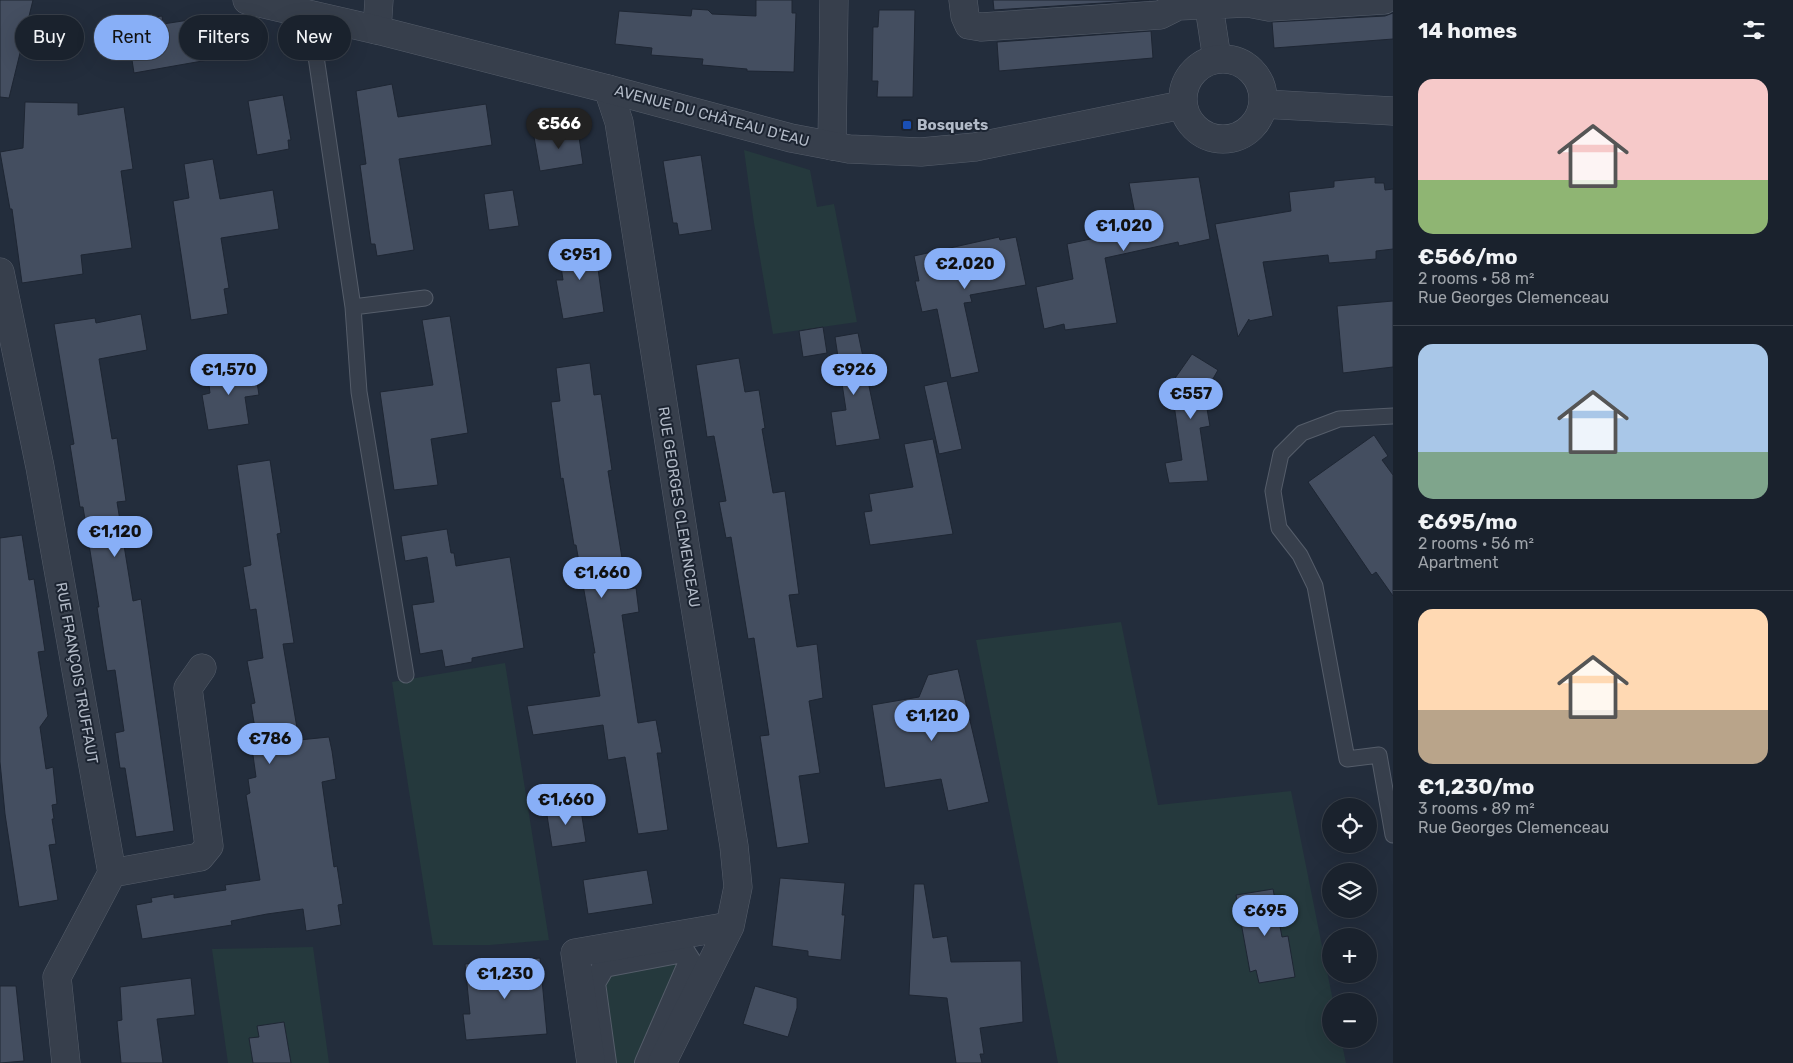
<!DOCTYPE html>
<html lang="en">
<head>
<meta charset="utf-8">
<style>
  body { margin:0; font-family:Rubik,sans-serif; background:#272f39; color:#f1f3f6; height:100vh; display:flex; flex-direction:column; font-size:19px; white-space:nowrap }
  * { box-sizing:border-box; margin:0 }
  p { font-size:16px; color:#9fa4aa }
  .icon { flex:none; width:28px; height:28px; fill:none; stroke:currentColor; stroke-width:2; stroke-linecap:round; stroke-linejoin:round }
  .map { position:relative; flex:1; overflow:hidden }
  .sheet { display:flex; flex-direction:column; background:#1a222d; width:400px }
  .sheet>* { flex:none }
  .guide { position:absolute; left:15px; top:15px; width:475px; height:45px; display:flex; gap:10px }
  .buttons { position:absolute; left:1322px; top:798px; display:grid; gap:10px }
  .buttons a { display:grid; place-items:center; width:55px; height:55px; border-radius:50%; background:#1a222d; box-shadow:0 5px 20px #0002,0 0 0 1px #383f49; font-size:25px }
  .price { position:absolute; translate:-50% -42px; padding:0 11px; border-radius:18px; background:#88aff7; color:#111; font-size:16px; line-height:32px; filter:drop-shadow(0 1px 2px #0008) }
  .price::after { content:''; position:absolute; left:50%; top:30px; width:15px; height:11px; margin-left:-8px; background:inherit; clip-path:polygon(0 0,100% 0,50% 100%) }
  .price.selected { background:#222; color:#fff }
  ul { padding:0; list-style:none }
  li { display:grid; align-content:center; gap:10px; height:265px; padding:0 25px }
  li+li { border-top:1px solid #383f49 }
  li span { display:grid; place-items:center; height:155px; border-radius:15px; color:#555 }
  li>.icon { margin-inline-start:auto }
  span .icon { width:90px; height:90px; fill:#fffc; stroke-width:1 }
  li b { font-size:21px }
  h2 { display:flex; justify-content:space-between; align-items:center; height:60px; padding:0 25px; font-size:21px }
  .chip { padding:0 18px; border-radius:22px; background:#1a222d; box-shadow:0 5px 20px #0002,0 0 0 1px #383f49; font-size:18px; line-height:45px }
  .chip.selected { background:#88aff7; color:#111 }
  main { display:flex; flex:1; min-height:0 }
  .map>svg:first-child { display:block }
</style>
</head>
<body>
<main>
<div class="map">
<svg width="1393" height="1063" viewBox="0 0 1393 1063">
  <rect width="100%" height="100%" fill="#232d3c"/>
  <path fill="#25393d" d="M744,150L810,170L817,207L834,204L857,322L773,334L754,223Z
    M1121,622L1158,805L1291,791L1333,1001H1331V1039H1341L1346,1063H1058L976,640Z
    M505,663L549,940L490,945H433L392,682Z
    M313,947L329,1063H228L212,949Z
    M683,957L640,1063H610L598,990L613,968Z"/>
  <path fill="#444e60" stroke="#1e2633" d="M0,0H33L9,98L0,97Z
    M756,0H792V13H796L794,72L747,71V69L702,65L703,59L651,55L652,48L615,44L619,11L691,16L692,9L708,10L712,14L756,16Z
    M993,0H1149L994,10Z
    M879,10H915L913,97H877L878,81H872L873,27H878Z
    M1393,13V39L1274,48L1272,22L1385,16Z
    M162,16L163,24L189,20L191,33L203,31L208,60L134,73L126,21Z
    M1151,31L1153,58L999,71L997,42Z
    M392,84L398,117L486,104L492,145L399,159L414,250L377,256L375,244H371L360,165L366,164L356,91Z
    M283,95L291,140H288L289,149L257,155L248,101Z
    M25,102L78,103V115L124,107L133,169L121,171L132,248L81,255L83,274L22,283L12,209H10L0,152L23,148Z
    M578,130L583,164L540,171L534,137Z
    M701,155L712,230L679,235L677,223H673L663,161Z
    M213,159L220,199L273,190L279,229L221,238L229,288L224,289L228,314L191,320L173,201L189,198L184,164Z
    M1199,177L1210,239L1179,246L1178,242L1105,258L1117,323L1065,330L1064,324L1044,329L1036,287L1073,279L1067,244L1138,229L1129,183Z
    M1375,177V183H1384L1385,190L1393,189V249L1376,251V259L1329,263L1328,255L1263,262L1273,316L1249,321V319L1238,337L1215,224L1291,211L1289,192L1334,187V181Z
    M513,190L519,226L489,230L484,194Z
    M999,237L1000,240L1016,237L1026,285L970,295L972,302L964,303L979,372L951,378L937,309L922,312L915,281H919L914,256Z
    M594,240L604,312L563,319L556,280H563L558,246Z
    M1393,301V367L1343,373L1337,306Z
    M141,314L147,350L99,359L112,439L117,438L126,501L117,502L133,601L141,599L174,831L136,837L125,768H120L115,733L124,731L115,670L107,671L104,653L97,607H99L83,507H80L70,445L74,444L54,324L95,318L96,323Z
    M450,316L468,433L431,439L438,485L394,490L380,392L433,385L422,320Z
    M823,327L827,353L803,357L799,331Z
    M858,333L880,439L836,446L831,412L846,410L835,337Z
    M1192,354L1218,370L1198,405L1206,403L1210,426L1200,428L1208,481L1169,483L1165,463L1182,460L1171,384Z
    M739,358L745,392L759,390L765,428L762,429L773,493L785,491L799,594L789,595L797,647L817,644L823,698L809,701L820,773L799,776L809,843L777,848L760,736L769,735L754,638L748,639L731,537L726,538L719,502L726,501L714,436L707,437L696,365Z
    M254,363L259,395L245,397L249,424L208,430L202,395L210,393L207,370Z
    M590,363L594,395L601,394L612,470L608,471L627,589L636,588L639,612L622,615L638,723L656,720L662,753H657L668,830L638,834L625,757L608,760L603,725L533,735L527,706L600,696L593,653H595L576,545H574L563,478L561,479L551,402L560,401L556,368Z
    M947,381L962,449L939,454L924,386Z
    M1374,435L1388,456L1382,460L1393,475V596L1376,572L1372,575L1371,574L1308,482Z
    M933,439L953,534L870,545L864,512L872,511L869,494L913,487L904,444Z
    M270,460L281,533L277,534L294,643L283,644L299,740L329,737L332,751L336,779L322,782L334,867L337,866L343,904L338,905L341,925L306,931L303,909L267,914L231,921L232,925L142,939L136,905L152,902L151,898L174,894V898L226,890L225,885L260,880L246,795L250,793L248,779L256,777L252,748L258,747L251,704L255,703L247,661L263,658L256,609L250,610L243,567L251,565L237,465Z
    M447,529L451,553H454L456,566L510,557L524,648L472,658V662L445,667L442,650L420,654L412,605L434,602L427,557L405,561L401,536Z
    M22,535L29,580L34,579L45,651L38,652L48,716L40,727L46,769L53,767L57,804L52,805L54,819H52L56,844L49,845L58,900L19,907L5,814L0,762V538Z
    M958,669L989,802L948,811L941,779L885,788L872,705L919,697L928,675Z
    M580,804L586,842L552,847L546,809Z
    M647,870L653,904L588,914L583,880Z
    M780,878L845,883L842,915H845L841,960L808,956V951L772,946Z
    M914,884H924L933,938L947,936L951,962L1021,961L1023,1022L980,1028L984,1054H980L982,1063H956L947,998L909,995Z
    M1273,889L1282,937L1288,936L1295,977L1259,983L1256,970L1250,972L1236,895Z
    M540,958L547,1034L466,1040L463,1014H470L465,964Z
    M191,978L195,1015L157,1019L163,1063H121L117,1021L122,1020L120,987Z
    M0,986H16L24,1061L0,1063Z
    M755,986L797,998V1008L788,1037L743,1024Z
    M284,1022L291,1063H253L249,1038L259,1037L257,1026Z"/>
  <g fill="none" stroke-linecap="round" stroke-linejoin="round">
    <defs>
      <path id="service" d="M307,13L314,43L353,307L425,298
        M353,307L359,392L406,675
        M1393,416L1339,419L1302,433L1281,454L1273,491L1279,528L1300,555L1315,586L1347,759L1379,755L1393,835"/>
      <path id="pedestrian" d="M605,1063L594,983L604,966L683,951L690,962L646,1063"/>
      <path id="minor" d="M963,0L965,16L969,25L981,27L1160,15L1178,6L1248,3L1269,7L1384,0
        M1208,0L1217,59
        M377,30L379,0
        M608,89L619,122L686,551L734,846L738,887L730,926L662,1063
        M832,146L834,0
        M0,272L40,467L112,873L57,977L66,1063
        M112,873L200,857L209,846L188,688L202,668
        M591,1063L575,953L730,926"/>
      <path id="tertiary" d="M247,0L377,30L608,89L791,138L849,149L921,152L975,147L1182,105
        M1183 99a40 40 0 1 1 80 0a40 40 0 1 1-80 0Z
        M1263,104L1393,111"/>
    </defs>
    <use href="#service" stroke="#555d6a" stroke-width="17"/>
    <use href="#pedestrian" stroke="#555d6a" stroke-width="24"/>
    <use href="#minor" stroke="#555d6a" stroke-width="29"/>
    <use href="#tertiary" stroke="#555d6a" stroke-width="29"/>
    <use href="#service" stroke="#373f4c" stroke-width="15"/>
    <use href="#pedestrian" stroke="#373f4c" stroke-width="22"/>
    <use href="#minor" stroke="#373f4c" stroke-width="28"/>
    <use href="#tertiary" stroke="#373f4c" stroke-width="28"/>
  </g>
  <rect fill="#1a4fb4" stroke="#1c2431" stroke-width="2" x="902" y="120" width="10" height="10" rx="2.5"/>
  <g text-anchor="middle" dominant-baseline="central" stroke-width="4" stroke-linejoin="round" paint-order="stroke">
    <g font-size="15" fill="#b2bac7" stroke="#1c2431">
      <text transform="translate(712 116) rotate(15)">AVENUE DU CHÂTEAU D'EAU</text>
      <text transform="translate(679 507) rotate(81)">RUE GEORGES CLEMENCEAU</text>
      <text transform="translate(77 673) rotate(80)">RUE FRANÇOIS TRUFFAUT</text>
    </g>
    <g font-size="15" font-weight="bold" fill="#b2bac7" stroke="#1c2431" text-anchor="start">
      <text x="917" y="125">Bosquets</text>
    </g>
  </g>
</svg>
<div class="buttons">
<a><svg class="icon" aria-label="locate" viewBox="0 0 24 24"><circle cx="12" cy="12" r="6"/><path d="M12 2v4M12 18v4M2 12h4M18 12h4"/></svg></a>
<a><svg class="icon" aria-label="layers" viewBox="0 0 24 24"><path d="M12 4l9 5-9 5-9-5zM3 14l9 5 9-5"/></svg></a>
<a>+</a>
<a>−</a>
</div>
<b class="price selected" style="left:559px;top:150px">€566</b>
<b class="price" style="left:1124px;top:252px">€1,020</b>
<b class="price" style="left:580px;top:281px">€951</b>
<b class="price" style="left:965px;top:290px">€2,020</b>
<b class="price" style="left:229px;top:396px">€1,570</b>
<b class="price" style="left:854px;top:396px">€926</b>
<b class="price" style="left:1191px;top:420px">€557</b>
<b class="price" style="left:115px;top:558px">€1,120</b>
<b class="price" style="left:602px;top:599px">€1,660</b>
<b class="price" style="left:932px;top:742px">€1,120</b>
<b class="price" style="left:270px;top:765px">€786</b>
<b class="price" style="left:566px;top:826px">€1,660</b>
<b class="price" style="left:1265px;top:937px">€695</b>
<b class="price" style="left:505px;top:1000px">€1,230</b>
<div class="guide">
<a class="chip">Buy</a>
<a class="chip selected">Rent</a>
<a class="chip">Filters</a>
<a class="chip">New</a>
</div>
</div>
<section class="sheet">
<h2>14 homes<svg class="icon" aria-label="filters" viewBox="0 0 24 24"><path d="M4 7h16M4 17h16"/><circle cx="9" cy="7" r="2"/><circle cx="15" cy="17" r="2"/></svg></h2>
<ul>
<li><span style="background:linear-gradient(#f6c9c9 65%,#8fb573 0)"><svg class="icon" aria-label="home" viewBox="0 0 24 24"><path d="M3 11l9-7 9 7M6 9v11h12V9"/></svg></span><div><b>€566/mo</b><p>2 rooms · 58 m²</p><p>Rue Georges Clemenceau</p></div></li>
<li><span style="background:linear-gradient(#a9c7e8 70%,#7fa58c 0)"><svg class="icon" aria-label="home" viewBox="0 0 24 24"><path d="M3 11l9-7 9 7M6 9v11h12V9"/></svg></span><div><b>€695/mo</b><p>2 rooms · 56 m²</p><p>Apartment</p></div></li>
<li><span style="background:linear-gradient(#ffd9b3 65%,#b9a48a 0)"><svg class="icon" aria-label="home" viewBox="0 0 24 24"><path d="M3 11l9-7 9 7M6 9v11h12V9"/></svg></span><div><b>€1,230/mo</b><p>3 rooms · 89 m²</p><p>Rue Georges Clemenceau</p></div></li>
</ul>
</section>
</main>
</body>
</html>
